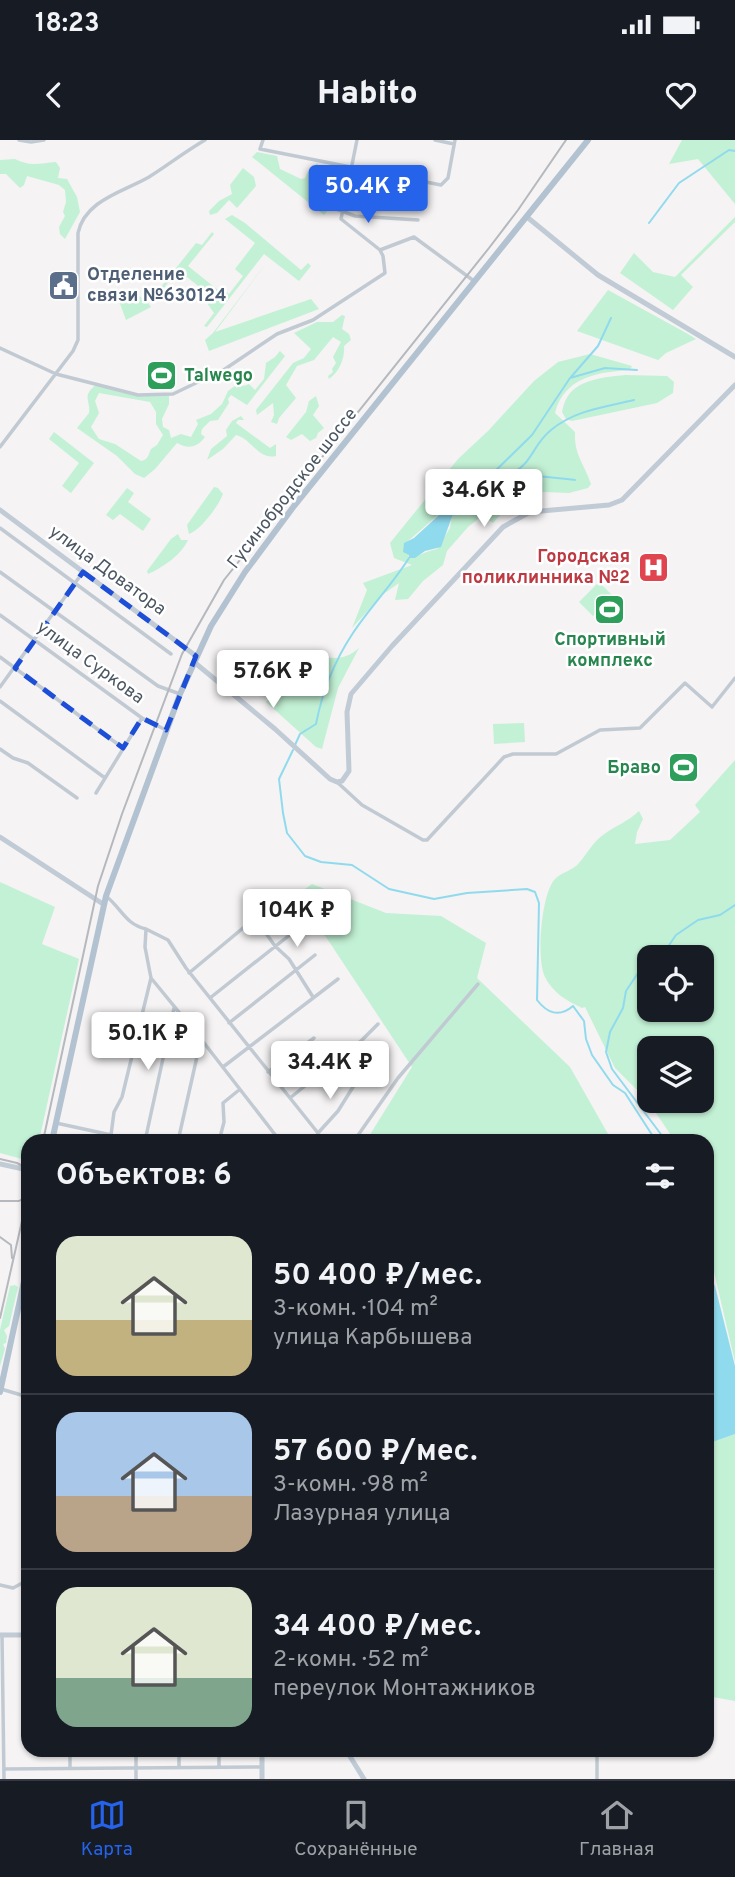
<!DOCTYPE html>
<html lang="ru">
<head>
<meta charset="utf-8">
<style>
  body { margin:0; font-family:Overpass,sans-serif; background:#20242c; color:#f1f3f6; height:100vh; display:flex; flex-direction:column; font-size:26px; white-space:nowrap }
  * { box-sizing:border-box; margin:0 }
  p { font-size:23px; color:#9ea1a6 }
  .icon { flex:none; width:38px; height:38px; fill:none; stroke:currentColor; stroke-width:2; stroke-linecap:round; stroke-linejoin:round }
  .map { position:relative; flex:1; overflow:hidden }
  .sheet { position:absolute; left:21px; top:994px; width:693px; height:623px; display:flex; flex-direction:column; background:#171b24; border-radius:21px; box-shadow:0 2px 5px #0004 }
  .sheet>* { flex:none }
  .buttons { position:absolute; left:637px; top:805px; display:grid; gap:14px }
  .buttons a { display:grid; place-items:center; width:77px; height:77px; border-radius:14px; background:#171b24; box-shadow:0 2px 5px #0004; font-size:35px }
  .price { position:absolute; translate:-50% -60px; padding:0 16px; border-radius:7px; background:#fff; color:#222; font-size:23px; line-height:46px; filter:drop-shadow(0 2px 4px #0008) }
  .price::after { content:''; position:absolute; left:50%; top:42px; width:21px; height:16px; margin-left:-10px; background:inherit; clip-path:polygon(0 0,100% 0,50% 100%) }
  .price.on { background:#2563eb; color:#fff }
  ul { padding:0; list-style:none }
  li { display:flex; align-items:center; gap:21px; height:175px; padding:0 35px }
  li+li { border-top:2px solid #363941 }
  li span { display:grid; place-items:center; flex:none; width:196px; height:140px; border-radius:21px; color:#555 }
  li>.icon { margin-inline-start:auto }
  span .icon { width:84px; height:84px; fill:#fffc; stroke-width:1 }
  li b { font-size:30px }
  h2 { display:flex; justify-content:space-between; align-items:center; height:84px; padding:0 35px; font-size:30px }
  .status { display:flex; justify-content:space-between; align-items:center; height:49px; padding:0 35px; background:#171b24; direction:ltr }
  .status svg { height:19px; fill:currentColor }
  header { display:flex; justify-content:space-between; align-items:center; height:91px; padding:0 35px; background:#171b24; font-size:32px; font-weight:800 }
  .dock { display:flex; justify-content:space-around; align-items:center; height:98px; border-top:2px solid #363941; background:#171b24; font-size:19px; color:#9ea1a6 }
  .dock a { display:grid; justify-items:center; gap:4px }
  .dock .on { color:#2563eb }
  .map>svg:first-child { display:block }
</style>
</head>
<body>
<div class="status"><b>18:23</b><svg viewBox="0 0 49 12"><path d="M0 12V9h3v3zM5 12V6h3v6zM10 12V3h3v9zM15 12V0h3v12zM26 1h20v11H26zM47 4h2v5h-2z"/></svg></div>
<header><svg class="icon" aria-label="back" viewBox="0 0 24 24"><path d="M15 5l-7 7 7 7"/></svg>Habito<svg class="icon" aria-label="heart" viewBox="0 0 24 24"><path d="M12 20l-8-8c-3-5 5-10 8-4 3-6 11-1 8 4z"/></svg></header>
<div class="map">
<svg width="735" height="1639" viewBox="0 0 735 1639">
  <rect width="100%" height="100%" fill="#f5f3f3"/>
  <path fill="#c3f1d5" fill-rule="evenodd" d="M682,0H735V64L698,19L669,24Z
    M257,12L277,16L280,29L301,39L305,38L309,29L318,23L314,60L328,70L324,75L252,17Z
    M15,19C29,27 41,23 56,22L60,28L58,38L67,39L77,57L80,72L65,99L60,94L59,87L65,76L63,72L66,62L65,50L59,45L27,36L24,45L20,48L6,34H0V20Z
    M243,28L254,37L256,46L237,68L229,60L217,73L210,75L209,71L219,61L232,54L230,45Z
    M232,75L245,83L301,130L308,123L311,126L299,141L264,114L207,187L204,186L214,173L207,163L183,144L207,163L212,157L187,137L181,143L171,139L160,153L157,152L196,103L202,105L212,92L214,94L188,126L218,150L220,148L229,154L243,136L235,129L255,103L225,79Z
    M735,77V82L681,135L693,147L673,170L620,133L634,113L653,132L675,137Z
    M267,122L215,192L311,159L319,169L209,211L205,200L213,193Z
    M608,150L688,194L696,199L666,213L658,220L577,191Z
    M133,152L147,161L151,167L126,180L119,161Z
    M342,175L345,176L342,189L349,194L351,200L344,206C345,219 339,232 329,239L328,236L333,232L332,229L336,223L333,217L341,202L333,197L314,220L297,226L286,245L296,258L279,278L277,284L271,282L274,275L273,263L257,275L256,270L293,223L304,218L311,209L294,193L317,182H333Z
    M280,211L285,216L247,265L231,255L228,259L229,263L218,280L210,281L202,289L201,294L205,297C197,308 188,309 177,303L155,329L144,338L135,334L117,316L77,288L89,273C91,261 81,256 96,245L133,255L169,256V264L162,279L163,287L169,290L171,298L181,294L191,297L198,284L196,280L211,274L222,264L228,251L240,242L244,246L249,244L255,250L264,239L266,223L275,217ZM99,253L150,262L156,272V284L163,295L157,305L151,309C148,315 149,319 141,321L115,304L99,299L91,287L99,273L95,261Z
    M590,214L632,226L630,230C598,232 564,237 555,273L575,292C574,315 584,323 591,344L588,348L569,353L543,352L506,369L493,383L482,376L468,387L447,411L443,425L423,441L408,459L395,460L399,443L382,455L352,488L367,450L363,443L412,425L394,418L390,403L458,319L488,291L534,241L558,222ZM469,335L472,336L473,354L475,355L481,353L493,358L477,370L452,375L450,388L437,409C426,411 415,418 409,418L408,401L439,374L443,361Z
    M625,235L667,236L674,242L673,253L657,263L572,281L566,279L562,272C563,267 565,260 568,256C579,239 606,237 625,235Z
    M316,256L319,266L313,275L324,288L318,293L316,298L310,301L302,294L291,300L286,297L306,272L309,261Z
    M241,276L244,280H238L236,283L270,308L276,304V316C258,320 252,299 236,295L223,309L207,320L211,309L227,296L226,290L232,281Z
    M54,292L94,323L71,353L62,346L79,323L49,299Z
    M214,347L218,348L223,354C219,365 201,390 189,394L187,385Z
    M127,348L134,353L128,362L151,379L143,391L120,374L113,380L106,375Z
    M178,394L181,400H188C181,415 164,427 148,434L147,431L171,399Z
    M599,442L613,456L593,476L579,462Z
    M359,508L338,548L322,609L316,607L266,562L311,513C330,519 343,522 359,508Z
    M524,583L525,602L494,604L493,584Z
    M735,620V1222L712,1123L707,1077V1001H675L647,960L615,928L585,867L582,868C567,861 553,853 545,837C536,821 541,751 556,738C563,732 573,730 579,723C587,714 593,702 603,695C615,686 629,681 639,671L643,679L637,692L635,704L670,700L700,672L695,665ZM702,817V870H649V817ZM702,908V961H649V908Z
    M0,742L55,767L42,804L79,819L39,1001H28V1014L22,1019L0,1013Z
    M312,744L386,773L441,776L486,803L477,838L570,927L612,1001H366L412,927L326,797L291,759Z
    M15,1145L18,1147L9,1186L4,1190L7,1196L6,1203L3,1204L5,1209L0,1226V1190L10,1146Z
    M735,1294V1561L707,1556V1304Z"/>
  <path fill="#90daee" d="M469,335L477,340L472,348L473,354L475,355L488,351L493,355V358L477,370L453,374L441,407L425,411L415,418H409V415L403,412L404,403L414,398L439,375L438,371L443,361Z
    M707,1133L715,1146L735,1226V1294L707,1304Z"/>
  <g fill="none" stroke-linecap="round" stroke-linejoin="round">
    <path stroke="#90daee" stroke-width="2" d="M649,83L679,43L729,10L735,11
      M571,237L598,206L611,178
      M505,337C535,324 530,307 551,290C575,270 605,267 634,260
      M486,340L532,295L570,238L605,228L637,230
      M472,348C503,331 540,336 575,340
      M295,605L300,594L316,584C322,553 335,520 353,493C370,467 392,445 409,418
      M293,610L279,639L283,673L287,693L305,716L321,722L352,725L389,749L434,759L467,753L527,749L535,752L539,763L537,860C547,873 559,878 573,866L584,881L586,899L592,915L613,945L625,953L656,1001
      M661,817L676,795L698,780L720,775L735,765
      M649,822L644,824L626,851L623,868L610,892L606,912L612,929L666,1001
      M707,1101V1111"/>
    <path stroke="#c1cad2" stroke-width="3.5" d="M19,0L31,2L44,0
      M263,0L260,9L441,45L448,38L455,0
      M357,0L341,79L380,110
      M435,0L454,4
      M318,62L355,76L418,80
      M0,208L56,234L138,255L173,254L225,229L277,194L313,180L385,133L383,116L380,110L414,97L474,141
      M0,307L73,211L78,200V93C85,60 123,52 149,37C168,25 186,11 205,0
      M0,388L171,514
      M0,432L158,546L180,554
      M0,475L142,578L166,590
      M0,517L123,608
      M0,547L83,432
      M0,561L105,638
      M0,609L13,618L28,623L77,658
      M337,642L362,665L423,700H427L504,617L513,614H556L600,590L640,588L685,543L712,567L735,538
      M96,653L142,578
      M106,756C122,769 125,784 146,789L145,807L151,838L201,899L280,1001
      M255,778L275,806L289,819L313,857
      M146,789L168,800L186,828L318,993
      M189,833L255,778L275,765
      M210,858L301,786
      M229,883L315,815
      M223,927L338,839
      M268,932L314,898
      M290,958L362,900L378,884
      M56,983L139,1001
      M111,995L114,972L122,957L151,838
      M145,1001L174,868
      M178,1001L201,899
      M219,1001L224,982L223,963L239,950
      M315,1001L318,993L338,971L358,939L359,936L342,916
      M354,1001L398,938L478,844
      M1,1249L28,1257
      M0,1445L13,1448L28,1440
      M2,1495L4,1639
      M136,1610V1639
      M179,1626V1610
      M219,1626V1610
      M70,1628V1610
      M4,1629L262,1627
      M597,1639V1610"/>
    <path stroke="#c1cbd6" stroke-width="5" d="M527,77L598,135L735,217
      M0,370L196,516
      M194,522L275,589L330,639L337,642L342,641L349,631L347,572L351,554L392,506L503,387L530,372L609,365L622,360L735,245
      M0,697L103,764
      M0,1024L28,1030
      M0,1495H28
      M262,1610V1639
      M346,1610L364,1639"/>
    <path stroke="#b3c2d1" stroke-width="6" d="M52,1001L106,756L180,554L211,486L245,432L294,366L588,0
      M0,1252L28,1123"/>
    <path stroke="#b5b8bd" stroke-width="2" d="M43,1001L98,746L122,674L182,514L224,440L489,108L518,70L566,0
      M0,1019L17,1023L28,1029
      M0,1061H19L28,1056
      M0,1097L11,1105L12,1118
      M0,1178L22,1081L28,1065"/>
  </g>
  <path fill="none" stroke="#1d4ed8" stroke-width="5" stroke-dasharray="14 9" stroke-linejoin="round" d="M83,432L196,516L166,590L142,578L123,608L15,528Z"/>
  <defs>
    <symbol id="civic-square" viewBox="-11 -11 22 22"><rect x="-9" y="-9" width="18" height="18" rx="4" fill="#5c6f8a" stroke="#fff"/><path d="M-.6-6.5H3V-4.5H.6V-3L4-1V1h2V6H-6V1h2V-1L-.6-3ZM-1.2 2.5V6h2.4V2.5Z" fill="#fff"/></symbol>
    <symbol id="stadium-square" viewBox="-11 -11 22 22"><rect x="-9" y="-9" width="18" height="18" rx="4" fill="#2e9e5b" stroke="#fff"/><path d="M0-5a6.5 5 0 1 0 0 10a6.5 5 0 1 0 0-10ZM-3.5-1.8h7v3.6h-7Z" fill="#fff"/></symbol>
    <symbol id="hospital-square" viewBox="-11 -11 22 22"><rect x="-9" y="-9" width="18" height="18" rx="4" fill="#e0444e" stroke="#fff"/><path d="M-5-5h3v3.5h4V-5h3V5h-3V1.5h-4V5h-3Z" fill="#fff"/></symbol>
  </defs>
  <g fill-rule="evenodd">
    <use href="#civic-square" x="46" y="128" width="35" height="35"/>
    <use href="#stadium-square" x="144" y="218" width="35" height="35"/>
    <use href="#hospital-square" x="636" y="410" width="35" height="35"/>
    <use href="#stadium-square" x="592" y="452" width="35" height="35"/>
    <use href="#stadium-square" x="666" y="610" width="35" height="35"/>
  </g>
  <g text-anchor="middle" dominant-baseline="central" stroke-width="5" stroke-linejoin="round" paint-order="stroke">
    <g font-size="18" font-weight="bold" fill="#4e5e75" stroke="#fff" text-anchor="start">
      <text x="87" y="135">Отделение<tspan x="87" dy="21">связи №630124</tspan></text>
    </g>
    <g font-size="18" font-weight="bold" fill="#27864d" stroke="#fff" text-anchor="start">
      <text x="184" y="236">Talwego</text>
      <text x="610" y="500" text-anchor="middle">Спортивный<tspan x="610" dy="21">комплекс</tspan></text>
      <text x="661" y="628" text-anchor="end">Браво</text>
    </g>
    <g font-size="18" fill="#4a5661" stroke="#fff">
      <text transform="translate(293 349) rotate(-52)">Гусинобродское шоссе</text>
      <text transform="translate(107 431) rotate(36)">улица Доватора</text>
      <text transform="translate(90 523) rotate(36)">улица Суркова</text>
    </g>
    <g font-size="18" font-weight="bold" fill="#be3a42" stroke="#fff" text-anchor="end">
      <text x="630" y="417">Городская<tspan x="630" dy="21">поликлинника №2</tspan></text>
    </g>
  </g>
</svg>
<div class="buttons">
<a><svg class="icon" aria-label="locate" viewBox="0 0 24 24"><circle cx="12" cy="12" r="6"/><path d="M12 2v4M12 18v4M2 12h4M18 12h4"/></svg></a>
<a><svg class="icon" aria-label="layers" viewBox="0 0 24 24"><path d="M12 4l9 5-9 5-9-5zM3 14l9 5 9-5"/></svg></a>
</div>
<b class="price on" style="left:368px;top:85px">50.4K ₽</b>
<b class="price" style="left:484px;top:389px">34.6K ₽</b>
<b class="price" style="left:273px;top:570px">57.6K ₽</b>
<b class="price" style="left:297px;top:809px">104K ₽</b>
<b class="price" style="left:148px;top:932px">50.1K ₽</b>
<b class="price" style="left:330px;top:961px">34.4K ₽</b>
<section class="sheet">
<h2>Объектов: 6<svg class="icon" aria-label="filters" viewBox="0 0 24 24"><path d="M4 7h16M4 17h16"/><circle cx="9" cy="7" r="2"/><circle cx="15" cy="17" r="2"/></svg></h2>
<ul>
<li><span style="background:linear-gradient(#dfe7d0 60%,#c2b280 0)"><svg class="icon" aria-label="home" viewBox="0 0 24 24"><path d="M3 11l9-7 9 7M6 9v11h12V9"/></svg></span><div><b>50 400 ₽/мес.</b><p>3-комн. · 104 m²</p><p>улица Карбышева</p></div></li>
<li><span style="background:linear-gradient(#a9c7e8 60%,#b9a48a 0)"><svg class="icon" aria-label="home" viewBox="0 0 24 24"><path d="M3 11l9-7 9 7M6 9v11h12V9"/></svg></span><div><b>57 600 ₽/мес.</b><p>3-комн. · 98 m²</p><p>Лазурная улица</p></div></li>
<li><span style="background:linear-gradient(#dfe7d0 65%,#7fa58c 0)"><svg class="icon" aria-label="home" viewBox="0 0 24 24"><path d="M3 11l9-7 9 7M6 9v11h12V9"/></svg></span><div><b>34 400 ₽/мес.</b><p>2-комн. · 52 m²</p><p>переулок Монтажников</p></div></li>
</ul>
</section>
</div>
<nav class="dock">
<a class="on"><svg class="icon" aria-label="map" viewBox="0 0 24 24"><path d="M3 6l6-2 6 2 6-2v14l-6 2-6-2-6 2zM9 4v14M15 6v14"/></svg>Карта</a>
<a><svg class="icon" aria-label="saved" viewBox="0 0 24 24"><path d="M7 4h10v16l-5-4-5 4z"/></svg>Сохранённые</a>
<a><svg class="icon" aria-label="home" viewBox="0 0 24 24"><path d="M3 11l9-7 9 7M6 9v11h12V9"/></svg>Главная</a>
</nav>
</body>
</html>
